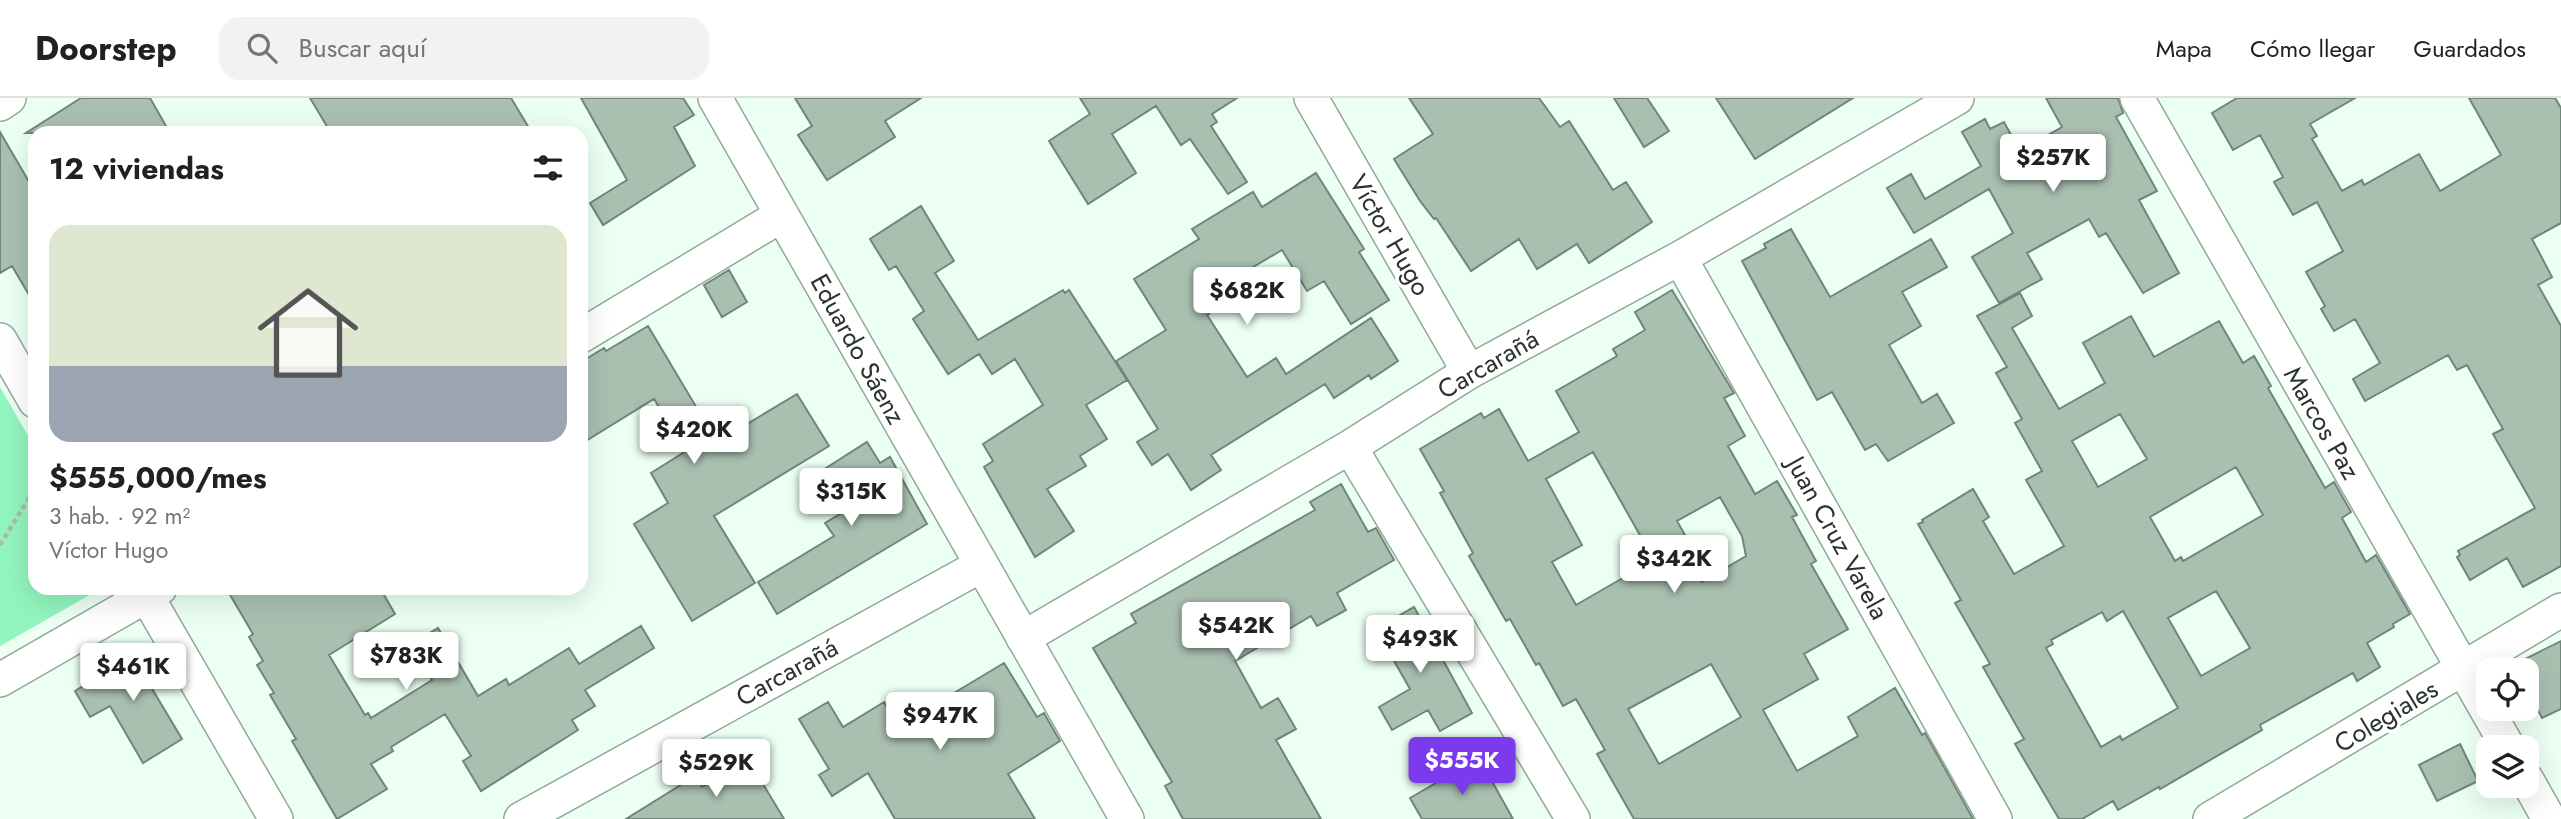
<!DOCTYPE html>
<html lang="es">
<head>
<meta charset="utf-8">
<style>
  body { margin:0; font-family:Jost,sans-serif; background:#f2f2f2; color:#202124; height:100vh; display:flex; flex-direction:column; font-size:26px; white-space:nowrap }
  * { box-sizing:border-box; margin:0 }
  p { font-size:23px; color:#757577 }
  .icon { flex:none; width:38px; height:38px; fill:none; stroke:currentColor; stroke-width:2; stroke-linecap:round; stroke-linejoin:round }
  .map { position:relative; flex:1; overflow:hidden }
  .panel { position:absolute; left:28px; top:28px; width:560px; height:469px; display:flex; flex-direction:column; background:#fff; border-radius:21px; box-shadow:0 7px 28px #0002 }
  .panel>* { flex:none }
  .tools { position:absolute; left:2476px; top:560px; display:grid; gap:14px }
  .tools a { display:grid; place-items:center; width:63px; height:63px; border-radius:14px; background:#fff; box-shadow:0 7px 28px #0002; font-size:35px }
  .price { position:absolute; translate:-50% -60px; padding:0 16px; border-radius:7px; background:#fff; color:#222; font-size:23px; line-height:46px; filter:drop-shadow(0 2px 4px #0008) }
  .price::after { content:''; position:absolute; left:50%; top:42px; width:21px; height:16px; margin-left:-10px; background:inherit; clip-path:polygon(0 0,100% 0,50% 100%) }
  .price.active { background:#7c3aed; color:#fff }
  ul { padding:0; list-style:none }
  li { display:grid; align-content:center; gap:14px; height:371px; padding:0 21px }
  li span { display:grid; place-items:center; height:217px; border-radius:21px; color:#555 }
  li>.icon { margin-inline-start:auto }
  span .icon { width:126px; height:126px; fill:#fffc; stroke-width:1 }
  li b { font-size:30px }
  h2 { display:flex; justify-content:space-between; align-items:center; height:84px; padding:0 21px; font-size:30px }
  header { display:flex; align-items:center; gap:42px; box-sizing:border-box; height:98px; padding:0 35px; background:#fff; border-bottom:2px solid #e0e0e0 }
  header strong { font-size:33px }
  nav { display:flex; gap:38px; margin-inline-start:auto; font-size:24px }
  .search { width:490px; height:63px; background:#f2f2f2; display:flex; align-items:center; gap:18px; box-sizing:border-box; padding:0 24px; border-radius:21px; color:#757577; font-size:26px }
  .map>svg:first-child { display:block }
</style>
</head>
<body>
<header>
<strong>Doorstep</strong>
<div class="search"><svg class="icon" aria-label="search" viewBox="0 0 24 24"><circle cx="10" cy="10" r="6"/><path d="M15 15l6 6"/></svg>Buscar aquí</div>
<nav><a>Mapa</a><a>Cómo llegar</a><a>Guardados</a></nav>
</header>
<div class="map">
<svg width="2561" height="721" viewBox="0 0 2561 721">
  <rect width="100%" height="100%" fill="#ebfff3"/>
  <path fill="#92f5bd" d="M0,289L35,350V490H102L0,548Z"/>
  <path fill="#a9c0b1" stroke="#708678" stroke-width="2" fill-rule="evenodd" d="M81,0H150L170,35H26Z
    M310,0H511L532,35H331Z
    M581,0H683L694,17L674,29L695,68L603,127L590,105L627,82Z
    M795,0H921L885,23L895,39L827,82L798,37L812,28Z
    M1080,0H1237L1212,16L1217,24L1211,28L1247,84L1228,96L1190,41L1181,47L1156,8L1112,36L1136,75L1088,106L1049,43L1090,16Z
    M1409,0H1539L1560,29L1569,23L1613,92L1626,84L1652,124L1589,165L1577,146L1537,171L1519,141L1471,173L1436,120L1434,121L1420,103L1394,61L1433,36Z
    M1614,0H1647L1669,33L1644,49Z
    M1716,0H1853L1755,61Z
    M2046,0H2118L2123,15L2116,19L2157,93L2139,102L2179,175L2143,195L2106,135L2099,139L2089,121L2027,155L2042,181L1999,205L1972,159L2013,135L1989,91L1914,135L1887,90L1911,76L1925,101L1981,68L1962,34L1985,21L1990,31L2004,24L2020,53L2062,29Z
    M2237,0H2355L2310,26L2317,38L2312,41L2342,93L2362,82L2364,87L2419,56L2440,93L2501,57L2469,0H2555L2561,10V125L2532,141L2552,179L2538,187L2561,228V468L2523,489L2507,460L2470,482L2457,459L2460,457L2458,453L2535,410L2493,336L2503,331L2467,267L2457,272L2448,257L2365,303L2353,281L2380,265L2355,221L2334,233L2321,211L2325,208L2306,174L2343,153L2317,104L2293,117L2274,84L2283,79L2260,37L2233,52L2212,15Z
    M0,34L35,94V207L12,168L0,175Z
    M1316,75L1364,151L1359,154L1389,202L1351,226L1324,183L1307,193L1282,152L1226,185L1231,194L1205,210L1209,216L1207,217L1247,279L1276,260L1286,276L1371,220L1398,263L1371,281L1369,277L1334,300L1325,286L1283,312L1211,357L1221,372L1191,392L1168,356L1152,367L1137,344L1158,331L1116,263L1166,232L1134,181L1199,141L1192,131L1253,94L1262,109Z
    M921,108L954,163L935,175L978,242L1063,192L1065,195L1069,192L1127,282L1086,307L1107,341L1080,358L1086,368L1047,391L1074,433L1035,459L984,369L993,363L983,346L1043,307L1015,261L992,276L979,256L948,276L913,221L924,213L896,168L889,172L870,141Z
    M1791,131L1830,199L1931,141L1947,169L1902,194L1921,228L1889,247L1922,305L1937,296L1954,325L1888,363L1876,346L1865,352L1832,294L1817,302L1742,163L1766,150L1764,146Z
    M729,172L747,204L722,219L704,187Z
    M1672,192L1734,295L1724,300L1745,338L1728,348L1755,396L1777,383L1797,417L1792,419L1816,463L1811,466L1848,531L1804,556L1818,581L1763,612L1797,673L1858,638L1848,619L1895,590L1922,637L1925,635L1973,721H1634L1597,656L1605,652L1576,601L1563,608L1539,565L1536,567L1510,521L1506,523L1469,458L1473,455L1440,395L1444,393L1420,351L1481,315L1484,320L1499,311L1528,363L1579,334L1556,293L1617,258L1613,251L1645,232L1635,214ZM1593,354L1654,462L1576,507L1552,464L1582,447L1546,381ZM1720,399L1742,438L1746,458L1702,484L1677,441L1685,437L1677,423ZM1711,566L1741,619L1659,666L1628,611Z
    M2020,195L2032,218L2012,230L2059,311L2105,285L2083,245L2131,218L2154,259L2219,223L2243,265L2254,258L2271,288L2268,290L2325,390L2334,384L2351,414L2342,420L2366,464L2376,457L2410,516L2393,526L2394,529L2367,545L2380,569L2357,583L2353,575L2260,627L2262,632L2160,691L2159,689L2118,712L2113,703L2082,721H2059L2015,646L2024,641L1983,569L1990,566L1955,505L1961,502L1918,426L1923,424L1922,422L1973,391L1989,419L1983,423L2014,476L2064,448L2026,382L2042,373L2015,325L2022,321L1996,275L2007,269L1977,218ZM2120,316L2147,361L2098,389L2072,343ZM2236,369L2263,417L2183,463L2181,459L2175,463L2150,419ZM2216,493L2250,550L2201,578L2168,520ZM2123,513L2178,610L2122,642L2120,638L2101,649L2046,550L2053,546L2051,542L2102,514L2107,523Z
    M648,228L717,344L797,296L829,348L714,418L755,485L692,523L634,426L668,405L651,375L686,353L654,301L581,346V264L604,250L606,253Z
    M867,344L880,365L890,359L927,426L777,516L758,484L834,438L825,425L850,410L826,370Z
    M1341,386L1368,434L1376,430L1394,462L1337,495L1346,512L1317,528L1311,518L1235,563L1261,610L1278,600L1296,631L1276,642L1321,721H1183L1165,688L1172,684L1093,550L1136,525L1131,516L1315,412L1310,404Z
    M226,490H380L395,516L329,557L365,617L368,615L371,620L432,582L410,547L438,530L478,598L506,581L509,587L569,550L579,566L641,528L654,550L585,592L595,608L572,622L578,632L481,693L463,663L471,658L445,616L391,649L393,653L371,666L387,691L337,721L292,643L296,641L270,597L274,595L257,567L263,563L249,539L253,536Z
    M1414,509L1472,615L1440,633L1428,612L1392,632L1379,609L1410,591L1376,531Z
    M2561,543V611L2542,620L2529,594L2531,593L2527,585V572H2521L2517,565Z
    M147,548L163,574L148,584L182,641L143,665L110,608L90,619L75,593Z
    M1004,565L1037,619L1044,615L1060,643L1008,676L1035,721H895L868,675L832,698L819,677L829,671L799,621L828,604L843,629L884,604L899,628Z
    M2460,646L2478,683L2437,703L2419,667Z
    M1479,660L1513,721H1422L1410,700Z
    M748,661L784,721H626L695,678L702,689Z"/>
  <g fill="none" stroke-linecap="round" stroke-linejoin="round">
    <defs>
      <path id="minor" d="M715,0L1127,721
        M1311,0L1469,274
        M2137,0L2508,649
        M0,6L9,0
        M1680,160L1995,721
        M581,238L782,117
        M0,242L35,303
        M1350,349L1573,721
        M142,490L276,721
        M1023,540L1350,349L1469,274L1680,160L1957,0
        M0,582L160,490
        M2527,682L2549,721
        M521,721L980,468
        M2210,721L2561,512"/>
    </defs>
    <use href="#minor" stroke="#92a89a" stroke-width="36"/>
    <path stroke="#aabbb1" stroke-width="4.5" stroke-dasharray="5 3.5" stroke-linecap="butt" d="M0,447L35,390"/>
    <use href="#minor" stroke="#fff" stroke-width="33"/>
  </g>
  <g text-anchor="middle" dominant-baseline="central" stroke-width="7" stroke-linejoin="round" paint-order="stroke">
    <g font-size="26" fill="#2a332e" stroke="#fff">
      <text transform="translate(1390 137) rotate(60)">Víctor Hugo</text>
      <text transform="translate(858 251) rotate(61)">Eduardo Sáenz</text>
      <text transform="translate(1488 266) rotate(-30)">Carcarañá</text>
      <text transform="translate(2322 325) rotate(60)">Marcos Paz</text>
      <text transform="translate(1838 440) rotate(61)">Juan Cruz Varela</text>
      <text transform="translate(787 574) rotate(-29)">Carcarañá</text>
      <text transform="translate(2386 618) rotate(-31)">Colegiales</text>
    </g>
  </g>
</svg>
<div class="tools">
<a><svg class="icon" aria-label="locate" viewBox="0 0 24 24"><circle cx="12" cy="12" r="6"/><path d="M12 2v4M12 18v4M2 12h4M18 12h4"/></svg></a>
<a><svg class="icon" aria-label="layers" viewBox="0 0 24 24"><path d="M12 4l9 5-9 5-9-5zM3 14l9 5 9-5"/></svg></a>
</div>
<b class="price" style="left:2053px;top:96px">$257K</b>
<b class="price" style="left:1247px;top:229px">$682K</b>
<b class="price" style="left:694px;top:368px">$420K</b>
<b class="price" style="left:851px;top:430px">$315K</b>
<b class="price" style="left:1674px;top:497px">$342K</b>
<b class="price" style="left:1236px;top:564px">$542K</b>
<b class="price" style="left:1420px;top:577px">$493K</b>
<b class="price" style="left:406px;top:594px">$783K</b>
<b class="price" style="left:133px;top:605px">$461K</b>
<b class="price" style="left:940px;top:654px">$947K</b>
<b class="price active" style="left:1462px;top:699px">$555K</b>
<b class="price" style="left:716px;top:701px">$529K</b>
<section class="panel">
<h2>12 viviendas<svg class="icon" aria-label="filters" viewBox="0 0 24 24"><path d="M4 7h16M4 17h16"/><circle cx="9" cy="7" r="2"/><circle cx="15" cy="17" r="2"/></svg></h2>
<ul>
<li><span style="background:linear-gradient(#dfe7d0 65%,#9aa5b1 0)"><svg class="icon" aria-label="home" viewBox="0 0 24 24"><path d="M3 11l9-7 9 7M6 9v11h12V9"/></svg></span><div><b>$555,000/mes</b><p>3 hab. · 92 m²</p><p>Víctor Hugo</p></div></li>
</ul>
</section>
</div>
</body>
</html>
